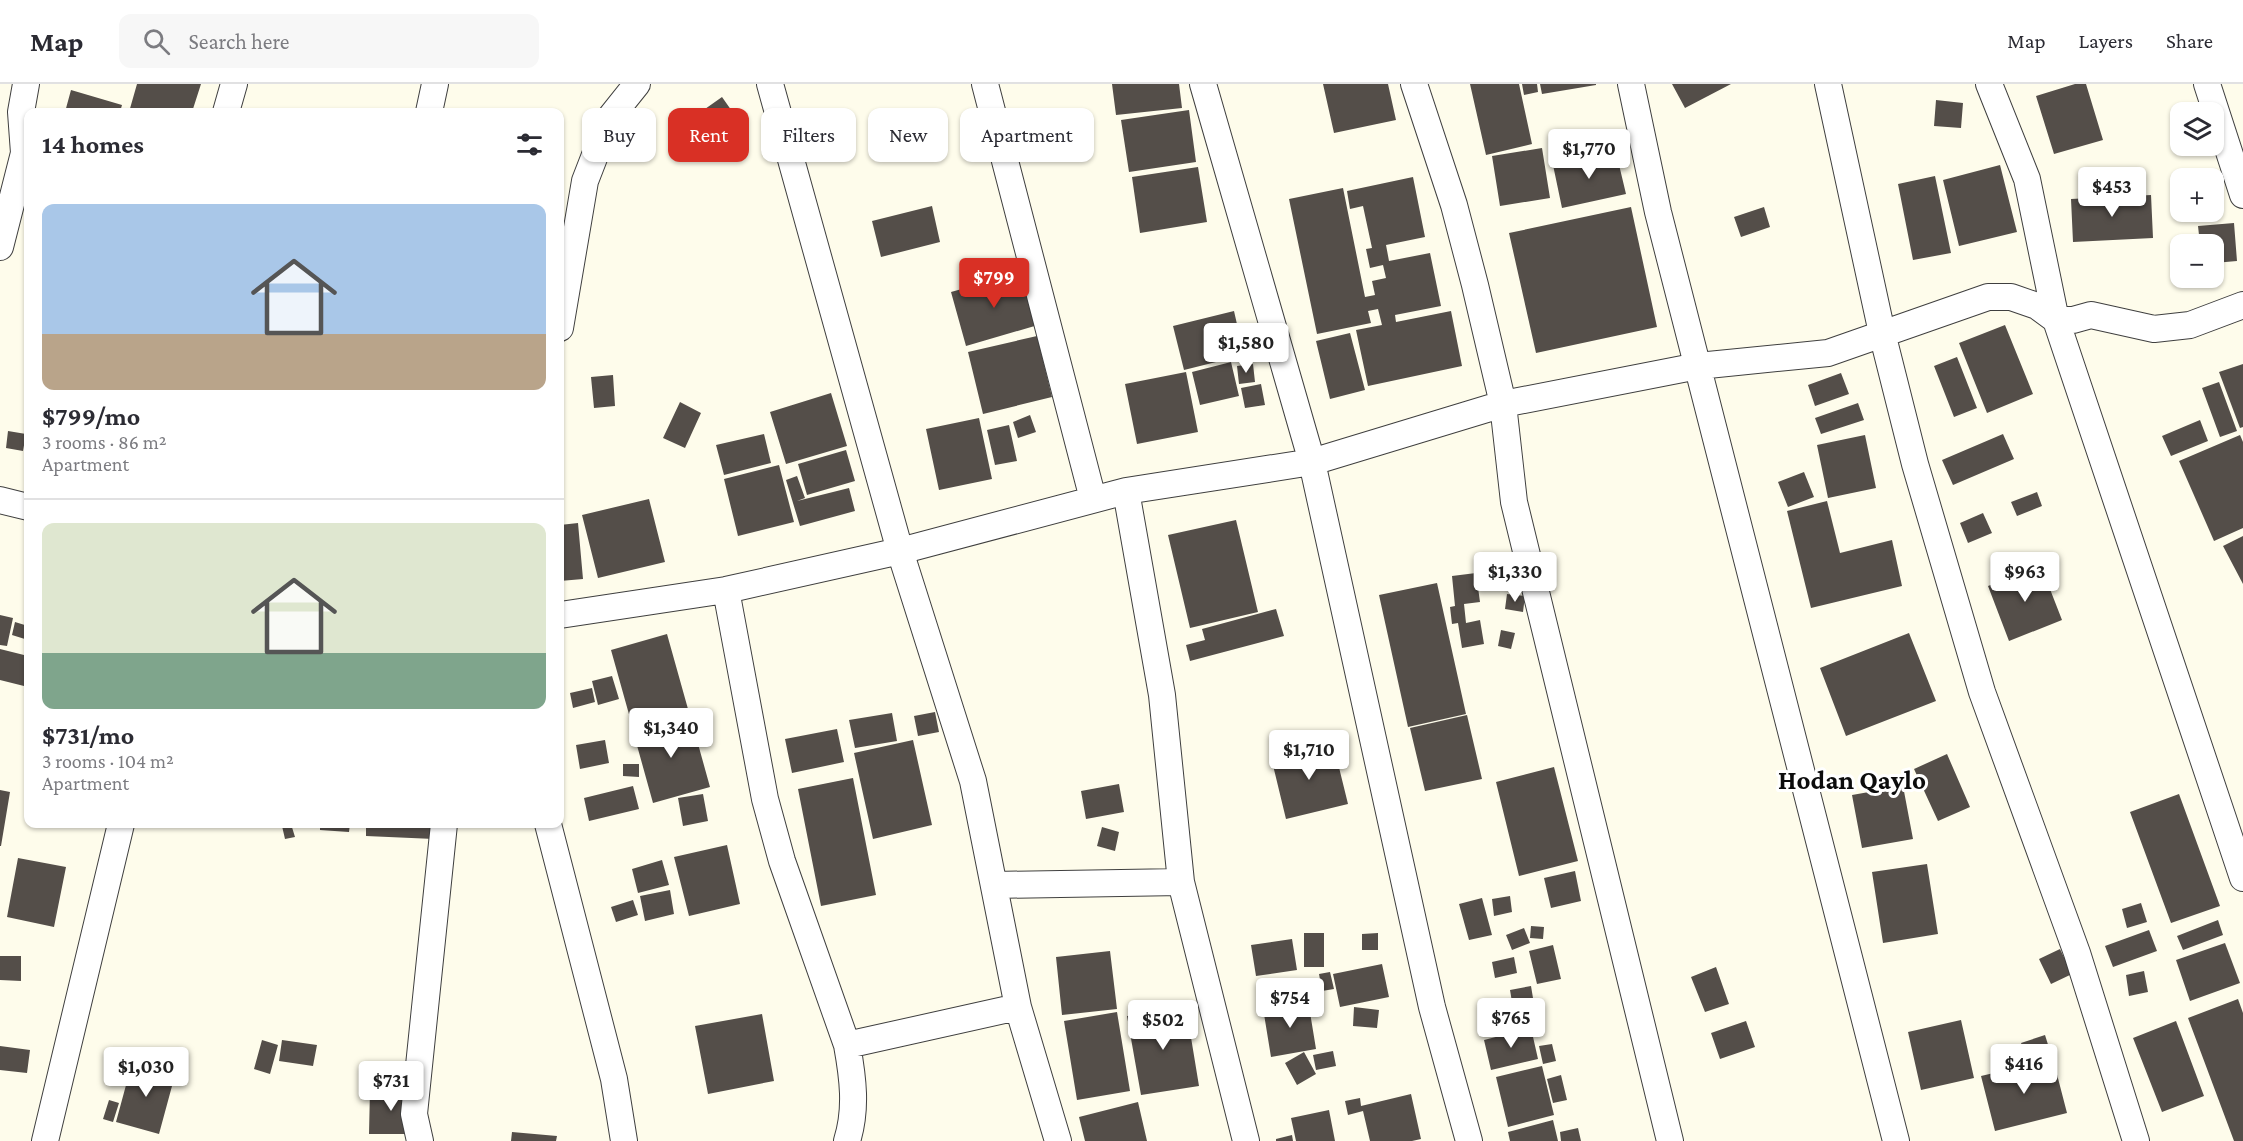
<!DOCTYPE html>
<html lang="en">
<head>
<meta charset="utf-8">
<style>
  body { margin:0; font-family:"Crimson Pro",serif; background:#f7f7f7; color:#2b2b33; height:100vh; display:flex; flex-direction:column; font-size:22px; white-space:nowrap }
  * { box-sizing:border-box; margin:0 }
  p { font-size:20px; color:#7c7c81 }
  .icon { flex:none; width:33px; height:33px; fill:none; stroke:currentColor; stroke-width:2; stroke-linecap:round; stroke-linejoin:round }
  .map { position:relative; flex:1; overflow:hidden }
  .details { position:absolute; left:24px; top:24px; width:540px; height:720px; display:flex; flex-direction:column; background:#fff; border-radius:12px; box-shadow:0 2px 4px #0004 }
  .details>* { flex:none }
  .top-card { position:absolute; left:582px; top:24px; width:570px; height:54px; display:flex; gap:12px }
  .tools { position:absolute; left:2170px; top:18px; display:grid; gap:12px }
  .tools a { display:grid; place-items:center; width:54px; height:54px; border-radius:12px; background:#fff; box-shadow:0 2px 4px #0004; font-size:30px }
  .price { position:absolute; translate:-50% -51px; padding:0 14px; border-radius:6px; background:#fff; color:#222; font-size:20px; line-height:39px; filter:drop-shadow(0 2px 3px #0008) }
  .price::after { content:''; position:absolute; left:50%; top:36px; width:18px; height:14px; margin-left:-9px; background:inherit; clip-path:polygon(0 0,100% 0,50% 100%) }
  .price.selected { background:#d93025; color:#fff }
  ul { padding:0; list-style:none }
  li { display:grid; align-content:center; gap:12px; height:318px; padding:0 18px }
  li+li { border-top:2px solid #e1e1e2 }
  li span { display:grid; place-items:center; height:186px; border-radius:12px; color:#555 }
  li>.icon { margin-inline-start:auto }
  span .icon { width:108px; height:108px; fill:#fffc; stroke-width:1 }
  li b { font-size:26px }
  h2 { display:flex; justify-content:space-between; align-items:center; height:72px; padding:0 18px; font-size:26px }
  .pill { padding:0 21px; border-radius:12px; background:#fff; box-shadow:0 2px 4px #0004; font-size:21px; line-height:54px }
  .pill.selected { background:#d93025; color:#fff }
  header { display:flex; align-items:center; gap:36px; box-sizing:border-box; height:84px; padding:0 30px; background:#fff; border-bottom:2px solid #e1e1e2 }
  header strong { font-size:28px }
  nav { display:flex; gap:33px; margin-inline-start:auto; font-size:21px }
  .search { width:420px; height:54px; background:#f7f7f7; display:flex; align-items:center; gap:15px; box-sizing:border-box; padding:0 21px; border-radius:12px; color:#7c7c81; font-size:22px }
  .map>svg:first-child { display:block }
</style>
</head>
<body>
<header>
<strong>Map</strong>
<div class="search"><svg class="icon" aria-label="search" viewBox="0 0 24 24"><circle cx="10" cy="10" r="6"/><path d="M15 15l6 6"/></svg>Search here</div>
<nav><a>Map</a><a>Layers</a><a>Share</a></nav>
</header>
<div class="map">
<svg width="2243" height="1057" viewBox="0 0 2243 1057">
  <rect width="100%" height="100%" fill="#fefceb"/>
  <path fill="#544e49" d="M137,0H201L192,28H129Z
    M1112,0H1179L1182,24L1116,31Z
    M1323,0H1388L1396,36L1334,49Z
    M1470,0H1519L1532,60L1486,71Z
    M1522,0H1537L1538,8L1524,11Z
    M1540,0H1596V1L1542,10Z
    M1672,0H1731L1685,24Z
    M2075,0H2086L2103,56L2054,70L2036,12Z
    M71,6L122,21L120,28H65Z
    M722,13L741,40L708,64L688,37Z
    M1936,16L1963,19L1961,44L1934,42Z
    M1189,26L1196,78L1129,88L1121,36Z
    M730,54L744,57L741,75L727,72Z
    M1542,64L1550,114L1500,122L1492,72Z
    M1616,68L1626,110L1562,124L1553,81Z
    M2000,81L2017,148L1959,162L1943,96Z
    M1198,83L1207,138L1140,149L1132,93Z
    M1935,92L1951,169L1913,176L1898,100Z
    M1413,93L1425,153L1386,161L1389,177L1430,169L1441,222L1395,231L1396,238L1451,227L1462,282L1368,302L1356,246L1382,241L1378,225L1368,227L1371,239L1317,250L1289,115L1343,104L1365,213L1375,211L1372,197L1386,194L1383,181L1370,184L1366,165L1372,164L1363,122L1350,125L1347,107Z
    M2151,111L2153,154L2073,158L2071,115Z
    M932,122L940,158L881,173L872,137Z
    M1631,123L1657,243L1536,269L1509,149Z
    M1764,123L1770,143L1741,153L1734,133Z
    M2234,139L2237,177L2214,179V160H2200L2198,142Z
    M1022,188L1038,241L966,262L951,208Z
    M1234,227L1244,271L1184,286L1173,242Z
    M2005,241L2033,310L1987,329L1959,259Z
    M1350,249L1365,306L1330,315L1316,257Z
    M1037,252L1052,313L983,330L968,268Z
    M1957,273L1977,324L1954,333L1934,282Z
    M1231,278L1239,312L1200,321L1192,288Z
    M1253,280L1255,298L1239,300L1237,282Z
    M2243,280V343L2240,344L2219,288Z
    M1186,288L1198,348L1137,360L1125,300Z
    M1841,289L1849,310L1815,322L1808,301Z
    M613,291L615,322L594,324L591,293Z
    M2219,298L2237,347L2220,353L2202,304Z
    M1261,300L1265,321L1245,324L1241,304Z
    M831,309L847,362L786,380L770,328Z
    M680,318L701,329L685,364L663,354Z
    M1858,319L1864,336L1821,350L1815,334Z
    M1030,331L1036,348L1018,354L1013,338Z
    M979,334L992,395L939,406L926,345Z
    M2200,336L2208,357L2171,372L2162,352Z
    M1009,341L1017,377L995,381L987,346Z
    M8,347L26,350L23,367L6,364Z
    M764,350L771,379L724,391L716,361Z
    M2003,350L2014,375L1953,401L1942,376Z
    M1865,351L1876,404L1828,414L1817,361Z
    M2240,351L2243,358V444L2214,457L2179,377Z
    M846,366L855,397L807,411L798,380Z
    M779,381L794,438L738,452L724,395Z
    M1804,388L1814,413L1788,423L1778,398Z
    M797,392L805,414L797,417L849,404L855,427L800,442L786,396Z
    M2037,408L2042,422L2017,432L2011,418Z
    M649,415L665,478L598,494L582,431Z
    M1827,417L1840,469L1892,456L1902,502L1811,524L1787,427Z
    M1983,429L1992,449L1968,459L1960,439Z
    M1236,436L1258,528L1190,544L1168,451Z
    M578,439L583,495L560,497V441Z
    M2243,452V500L2223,462Z
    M1505,479L1511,498L1493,503L1488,484Z
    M2041,482L2062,536L2009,557L1988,502Z
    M1476,489L1480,518L1464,520L1466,539L1480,536L1484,560L1462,564L1458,539L1452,540L1450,523L1455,522L1452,492Z
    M1437,499L1466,630L1408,643L1379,511Z
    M1507,510L1525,512L1523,528L1505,525Z
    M1276,525L1284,552L1190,577L1186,561L1205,556L1202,545Z
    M0,531L13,534L7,562L0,561Z
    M15,538L28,542V556L12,551Z
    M1501,546L1515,549L1511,565L1498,562Z
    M1909,549L1936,617L1846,652L1820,584Z
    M667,550L688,625L632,641L611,566Z
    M0,565L28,572L24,602L0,596Z
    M612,592L619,615L598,621L592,597Z
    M592,604L595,618L573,624L570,609Z
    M935,628L939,648L918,652L914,632Z
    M892,629L897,657L855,664L849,636Z
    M690,631L710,703L653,719L633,647Z
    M1467,631L1482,695L1425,707L1410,644Z
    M837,645L844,678L792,689L785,655Z
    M605,656L609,679L580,685L576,661Z
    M913,656L932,741L873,755L854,669Z
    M1333,659L1348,720L1286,735L1271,673Z
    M1947,670L1970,723L1938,737L1914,685Z
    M623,680H639V693L623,692Z
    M1554,683L1578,777L1519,792L1496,698Z
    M853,694L876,811L821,822L798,705Z
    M1119,700L1124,728L1086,735L1081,707Z
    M633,702L639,725L589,737L584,714Z
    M1903,702L1913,755L1862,764L1852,711Z
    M0,706L10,708L1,762H0Z
    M703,710L708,737L683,742L678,714Z
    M2179,710L2220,822L2171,839L2130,728Z
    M291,740L295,753L285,755L282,742Z
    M320,740H350L349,748L320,746Z
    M366,740H435L434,755L366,752Z
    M1102,743L1119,748L1115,767L1097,762Z
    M727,761L740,820L689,832L674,773Z
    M18,774L66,783L54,843L7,833Z
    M662,776L669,801L638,809L632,785Z
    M1927,780L1938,850L1883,859L1872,788Z
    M1575,787L1581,817L1551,824L1544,794Z
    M670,806L674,830L645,837L640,812Z
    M1510,812L1512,828L1494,832L1492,815Z
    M1482,814L1492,851L1469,856L1459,820Z
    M633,816L638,831L616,838L611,823Z
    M2141,819L2147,838L2127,844L2122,825Z
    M2218,836L2223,851L2183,866L2177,852Z
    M1531,842L1544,843L1543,855L1530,854Z
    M1524,844L1530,859L1512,866L1506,851Z
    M2149,846L2157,867L2113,883L2105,862Z
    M1304,849H1324V883H1304Z
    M1378,849V866H1362V850Z
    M1292,855L1297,886L1256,892L1251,861Z
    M2225,859L2240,899L2190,917L2176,876Z
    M1553,861L1561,895L1537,900L1529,867Z
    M2060,865L2072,890L2051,900L2039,875Z
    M1110,867L1117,925L1062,931L1056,873Z
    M0,872H21V897L0,896Z
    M1514,873L1517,889L1495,894L1492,878Z
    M1382,880L1389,913L1340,923L1333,890Z
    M1716,883L1729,920L1705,928L1691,893Z
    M2144,887L2148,908L2129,912L2126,891Z
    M1330,888L1334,905L1322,907L1319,890Z
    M1261,901L1279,903L1278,919L1259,917Z
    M1531,902L1534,920L1513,924L1510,906Z
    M2238,915L2243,929V1057H2234L2188,934Z
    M1308,916L1316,965L1271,973L1263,924Z
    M1186,923L1199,1002L1141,1011L1127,932Z
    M1354,923L1379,926L1377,944L1353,942Z
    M1117,928L1130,1007L1077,1016L1064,937Z
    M762,930L774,997L708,1010L695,942Z
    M1961,936L1974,994L1921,1006L1908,948Z
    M1746,937L1755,963L1720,975L1711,949Z
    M2176,937L2204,1012L2162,1028L2133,954Z
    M1531,944L1538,975L1491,986L1484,956Z
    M2045,951L2050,967L2027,975L2021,959Z
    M262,956L278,961L270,990L254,985Z
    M282,956L317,961L313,982L279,977Z
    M1552,960L1556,977L1543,980L1539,962Z
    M0,962L30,966L27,989L0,986Z
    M1333,967L1336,982L1316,986L1313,971Z
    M1304,968L1316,990L1297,1001L1285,979Z
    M2053,975L2067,1029L1995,1047L1981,992Z
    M132,979L175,991L159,1050L116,1038Z
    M1542,982L1554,1031L1508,1043L1496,993Z
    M1561,991L1567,1016L1553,1019L1547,995Z
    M370,1006L412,1007V1050H369Z
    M1411,1010L1421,1055L1412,1057H1370L1363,1027L1348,1031L1345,1017L1360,1014L1361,1022Z
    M109,1016L119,1019L113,1038L103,1035Z
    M1138,1018L1147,1057H1085L1079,1033Z
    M1329,1026L1335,1057H1296L1291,1034Z
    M1553,1036L1558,1057H1510L1508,1048Z
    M1578,1044L1581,1057H1561L1560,1048Z
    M512,1048L557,1052L556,1057H511Z
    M1292,1051L1293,1057H1276V1055Z"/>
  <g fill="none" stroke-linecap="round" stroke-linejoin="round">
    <defs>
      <path id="street" d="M770,0L900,467L973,697L1018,923L1058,1057
        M985,0L1093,415
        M1203,0L1312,378L1432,923L1469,1057
        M1414,0L1454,121L1475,201L1503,320L1514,418L1670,1057
        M1631,0L1658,128L1896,1057
        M1828,0L1882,249L1915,380L1982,608L2077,869L2136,1057
        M1989,0L2027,95L2056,236L2243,794
        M2207,0L2243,111
        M226,28L234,0
        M429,28L435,0
        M0,163L24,69L21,28L26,0
        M560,244L585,97L609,35L637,0
        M1126,407L1162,611L1181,798L1246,1057
        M0,416L28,423
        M726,506L765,715L782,777L847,961C853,994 857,1025 847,1057
        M560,531L726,506L900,467L1126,407L1312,378L1503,320L1698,282L1828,269L1988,213H2011L2037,222L2056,236H2073L2091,231L2154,245L2190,241L2243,221
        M548,740L614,995L624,1057
        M994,801L1181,798
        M847,961L1018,923
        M45,1057L121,740
        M420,1057L414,1030L444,740"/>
    </defs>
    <use href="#street" stroke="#3f3f3f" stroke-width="28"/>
    <use href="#street" stroke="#fff" stroke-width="26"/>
  </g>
  <g text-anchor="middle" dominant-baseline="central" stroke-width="6" stroke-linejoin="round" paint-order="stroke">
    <g font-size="27" font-weight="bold" fill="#0c0c0c" stroke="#fff">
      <text x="1852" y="696">Hodan Qaylo</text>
    </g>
  </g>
</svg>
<div class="tools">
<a><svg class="icon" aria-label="layers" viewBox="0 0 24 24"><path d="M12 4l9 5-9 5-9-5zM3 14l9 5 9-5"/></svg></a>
<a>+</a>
<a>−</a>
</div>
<b class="price" style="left:1589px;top:96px">$1,770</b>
<b class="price" style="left:2112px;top:134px">$453</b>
<b class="price selected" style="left:994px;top:225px">$799</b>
<b class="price" style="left:1246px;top:290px">$1,580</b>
<b class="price" style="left:1515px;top:519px">$1,330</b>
<b class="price" style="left:2025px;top:519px">$963</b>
<b class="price" style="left:671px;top:675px">$1,340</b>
<b class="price" style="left:1309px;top:697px">$1,710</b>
<b class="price" style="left:1290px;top:945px">$754</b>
<b class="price" style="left:1511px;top:965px">$765</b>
<b class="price" style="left:1163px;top:967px">$502</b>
<b class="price" style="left:2024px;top:1011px">$416</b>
<b class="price" style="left:146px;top:1014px">$1,030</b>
<b class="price" style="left:391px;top:1028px">$731</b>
<div class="top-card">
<a class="pill">Buy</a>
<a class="pill selected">Rent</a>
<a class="pill">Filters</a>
<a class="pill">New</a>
<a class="pill">Apartment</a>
</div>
<section class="details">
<h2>14 homes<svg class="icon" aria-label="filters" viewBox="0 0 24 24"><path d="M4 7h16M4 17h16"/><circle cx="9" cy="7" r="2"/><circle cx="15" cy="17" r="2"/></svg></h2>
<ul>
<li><span style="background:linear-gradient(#a9c7e8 70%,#b9a48a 0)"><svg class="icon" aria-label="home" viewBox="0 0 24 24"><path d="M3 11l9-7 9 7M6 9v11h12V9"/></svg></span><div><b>$799/mo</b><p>3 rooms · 86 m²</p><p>Apartment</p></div></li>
<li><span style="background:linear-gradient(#dfe7d0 70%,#7fa58c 0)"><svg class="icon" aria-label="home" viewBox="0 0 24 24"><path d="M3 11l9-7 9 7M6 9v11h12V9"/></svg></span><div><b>$731/mo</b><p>3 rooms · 104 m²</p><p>Apartment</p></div></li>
</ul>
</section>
</div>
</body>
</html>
